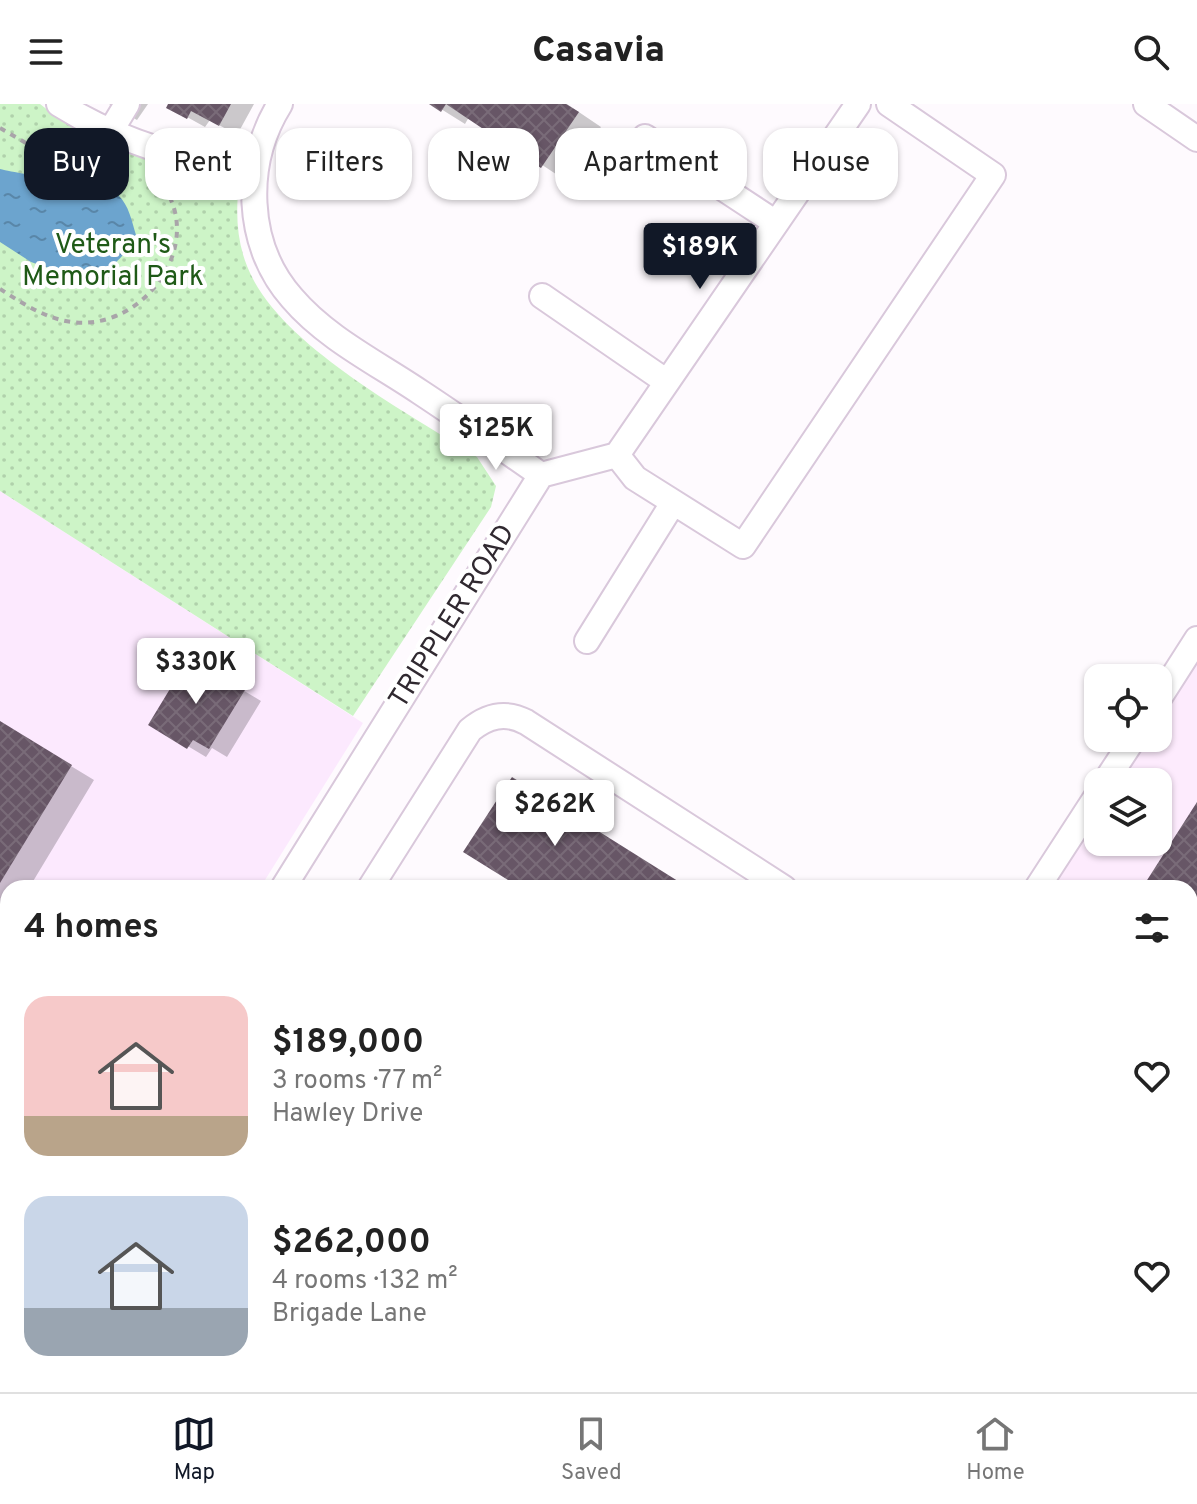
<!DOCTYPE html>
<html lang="en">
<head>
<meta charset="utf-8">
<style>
  body { margin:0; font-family:Overpass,sans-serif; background:#f6f6f6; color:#222; height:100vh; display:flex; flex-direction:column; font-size:30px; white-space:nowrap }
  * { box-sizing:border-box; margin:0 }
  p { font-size:26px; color:#767676 }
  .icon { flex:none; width:44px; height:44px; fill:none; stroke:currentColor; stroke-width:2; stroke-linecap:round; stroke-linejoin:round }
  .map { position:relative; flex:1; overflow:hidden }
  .sheet { position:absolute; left:0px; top:776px; width:1198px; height:512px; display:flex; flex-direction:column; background:#fff; border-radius:24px 24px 0 0; box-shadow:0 2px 6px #0004 }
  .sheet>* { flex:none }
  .top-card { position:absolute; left:24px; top:24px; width:1150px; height:72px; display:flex; gap:16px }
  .buttons { position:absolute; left:1084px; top:560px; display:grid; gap:16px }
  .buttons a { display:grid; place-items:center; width:88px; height:88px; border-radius:16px; background:#fff; box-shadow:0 2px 6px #0004; font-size:40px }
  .price { position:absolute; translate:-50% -68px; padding:0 18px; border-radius:8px; background:#fff; color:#222; font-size:26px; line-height:52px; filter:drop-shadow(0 2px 4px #0008) }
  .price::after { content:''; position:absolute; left:50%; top:48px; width:24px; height:18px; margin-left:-12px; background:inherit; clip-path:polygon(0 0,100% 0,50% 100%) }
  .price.active { background:#111827; color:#fff }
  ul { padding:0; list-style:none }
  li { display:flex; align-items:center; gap:24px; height:200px; padding:0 24px }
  li span { display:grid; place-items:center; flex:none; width:224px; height:160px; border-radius:24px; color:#555 }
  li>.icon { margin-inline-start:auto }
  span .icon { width:96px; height:96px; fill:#fffc; stroke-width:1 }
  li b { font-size:34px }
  h2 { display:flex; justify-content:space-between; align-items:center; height:96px; padding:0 24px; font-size:34px }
  .tag { padding:0 28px; border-radius:24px; background:#fff; box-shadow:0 2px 6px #0004; font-size:28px; line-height:72px }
  .tag.active { background:#111827; color:#fff }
  header { display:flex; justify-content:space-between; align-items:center; height:104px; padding:0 24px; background:#fff; font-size:36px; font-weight:800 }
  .tab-bar { display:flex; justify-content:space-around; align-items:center; height:112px; border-top:2px solid #e0e0e0; background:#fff; font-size:22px; color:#767676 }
  .tab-bar a { display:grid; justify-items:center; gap:4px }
  .tab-bar .active { color:#111827 }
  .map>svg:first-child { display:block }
</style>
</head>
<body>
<header><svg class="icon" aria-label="menu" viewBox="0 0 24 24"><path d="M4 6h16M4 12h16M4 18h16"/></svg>Casavia<svg class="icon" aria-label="search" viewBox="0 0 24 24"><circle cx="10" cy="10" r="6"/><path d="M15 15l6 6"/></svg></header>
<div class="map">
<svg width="1197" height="1288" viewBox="0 0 1197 1288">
  <defs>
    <pattern id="grass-dots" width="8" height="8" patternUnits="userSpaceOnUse" patternTransform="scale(2)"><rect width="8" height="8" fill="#cdf4c7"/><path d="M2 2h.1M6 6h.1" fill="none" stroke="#b0d1ab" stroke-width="1.8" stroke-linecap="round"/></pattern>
    <pattern id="water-ripples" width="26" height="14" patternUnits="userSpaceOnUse" patternTransform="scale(2)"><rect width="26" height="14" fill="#6ca4ce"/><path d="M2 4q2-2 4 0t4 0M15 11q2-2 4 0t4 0" fill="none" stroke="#5986a8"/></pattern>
    <pattern id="building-cross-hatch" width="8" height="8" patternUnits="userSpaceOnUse" patternTransform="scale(2)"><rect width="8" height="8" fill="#675666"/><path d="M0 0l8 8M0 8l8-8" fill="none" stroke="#796b78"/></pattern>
  </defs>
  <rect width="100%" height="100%" fill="#fefafe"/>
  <path fill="#fce9fe" d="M0,387L363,619L260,784H8V1188L0,1200Z"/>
  <path fill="#fdebfd" d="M1197,557V1241L1190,1236V784H1051L1098,711V738H1158V678H1119L1147,634H1158V617Z"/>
  <path fill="url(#grass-dots)" d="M0,0H40L58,14L187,65L239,80C235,113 237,145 253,175C290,246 410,310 477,353L496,382L491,403L353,612L0,387Z"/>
  <path fill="url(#water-ripples)" d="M0,65C23,71 106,81 118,91C129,101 132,118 136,131C123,156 110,166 84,176L31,158L0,138Z"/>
  <path fill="#0003" d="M109,0H148L137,16Z
    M171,0H254L237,31L210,16L205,23L169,3Z
    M433,0H567L601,23L565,76L469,13L465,20Z
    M191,555L261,597L227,653L212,644L206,653L151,620Z
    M0,619L94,676L29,784H8V879L0,892Z
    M514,1280H612L607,1288H527Z"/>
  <path fill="url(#building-cross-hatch)" d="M168,0H231L219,22L191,7L187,15L166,4Z
    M429,0H566L579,8L541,64L446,0L441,8Z
    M190,552L245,586L209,645L193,636L187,645L148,621Z
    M0,617L72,661L0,779Z
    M512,673L689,784H521L463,748Z
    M1197,698V990L1190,986V784H1142Z
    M0,814L8,819V827L0,840Z
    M282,1280H441L453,1288H295Z
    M510,1280H580L575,1288H523Z"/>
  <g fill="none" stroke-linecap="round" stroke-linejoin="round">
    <defs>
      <path id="minor" d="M59,0C119,38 186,57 255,68
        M280,0C243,59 245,141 292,194C326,234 377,259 420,288C461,315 501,343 541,371L283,784
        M1146,0L1197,35
        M110,28L127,0
        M645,33L776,119
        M542,192L667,278
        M617,351L635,374L743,442L993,71L889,0
        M541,371L617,351L858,0
        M587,537L673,399
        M1158,596L1197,535
        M1105,678L1134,634
        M370,784L470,626C487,612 505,607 526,618L784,784
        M1037,784L1098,690
        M0,1247L8,1234
        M143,1280L156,1288
        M640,1288L645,1280
        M714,1288L719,1280"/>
    </defs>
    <use href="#minor" stroke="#d9c8db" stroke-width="28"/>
    <path stroke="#a9a4a9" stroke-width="4" stroke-dasharray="6 6" stroke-linecap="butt" d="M0,24L31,42L95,47
      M0,185C22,199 46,215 72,218C150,228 215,126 151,69
      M40,1280L53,1288"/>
    <use href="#minor" stroke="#fff" stroke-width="24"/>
  </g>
  <g text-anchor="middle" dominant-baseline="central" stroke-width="8" stroke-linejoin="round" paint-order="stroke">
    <g font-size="28" fill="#1f5a17" stroke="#fff">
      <text x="113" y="142">Veteran's<tspan x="113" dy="32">Memorial Park</tspan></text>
    </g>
    <g font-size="28" fill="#302930" stroke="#fff">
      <text transform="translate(453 513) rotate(-58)">TRIPPLER ROAD</text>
    </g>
  </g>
</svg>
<div class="buttons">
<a><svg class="icon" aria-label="locate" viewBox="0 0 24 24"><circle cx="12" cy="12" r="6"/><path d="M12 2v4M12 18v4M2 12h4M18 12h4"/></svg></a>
<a><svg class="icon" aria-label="layers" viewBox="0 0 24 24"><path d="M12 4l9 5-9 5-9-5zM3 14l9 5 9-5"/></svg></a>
</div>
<b class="price active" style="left:700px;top:187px">$189K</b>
<b class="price" style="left:496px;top:368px">$125K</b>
<b class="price" style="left:196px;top:602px">$330K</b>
<b class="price" style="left:555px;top:744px">$262K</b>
<div class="top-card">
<a class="tag active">Buy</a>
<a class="tag">Rent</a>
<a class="tag">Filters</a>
<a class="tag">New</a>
<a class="tag">Apartment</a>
<a class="tag">House</a>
</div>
<section class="sheet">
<h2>4 homes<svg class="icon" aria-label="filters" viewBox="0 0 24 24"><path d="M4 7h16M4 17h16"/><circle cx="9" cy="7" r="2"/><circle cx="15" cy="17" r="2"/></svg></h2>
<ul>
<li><span style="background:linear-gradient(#f6c9c9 75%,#b9a48a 0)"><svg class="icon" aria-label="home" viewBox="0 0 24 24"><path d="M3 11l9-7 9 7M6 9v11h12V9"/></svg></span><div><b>$189,000</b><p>3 rooms · 77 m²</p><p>Hawley Drive</p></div><svg class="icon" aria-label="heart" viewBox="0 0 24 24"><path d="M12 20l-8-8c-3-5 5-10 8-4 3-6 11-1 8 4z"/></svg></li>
<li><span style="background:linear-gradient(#c9d6e8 70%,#9aa5b1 0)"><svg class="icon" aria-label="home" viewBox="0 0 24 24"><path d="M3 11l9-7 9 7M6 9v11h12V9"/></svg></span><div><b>$262,000</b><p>4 rooms · 132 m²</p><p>Brigade Lane</p></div><svg class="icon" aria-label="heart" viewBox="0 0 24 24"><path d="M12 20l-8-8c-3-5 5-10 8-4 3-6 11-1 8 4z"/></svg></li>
</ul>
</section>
</div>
<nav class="tab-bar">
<a class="active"><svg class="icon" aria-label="map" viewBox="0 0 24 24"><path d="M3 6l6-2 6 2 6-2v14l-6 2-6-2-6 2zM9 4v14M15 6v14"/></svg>Map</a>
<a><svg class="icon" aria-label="saved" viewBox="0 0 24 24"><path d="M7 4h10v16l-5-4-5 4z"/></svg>Saved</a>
<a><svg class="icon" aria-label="home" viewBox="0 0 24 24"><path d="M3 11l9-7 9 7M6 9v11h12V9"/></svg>Home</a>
</nav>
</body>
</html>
